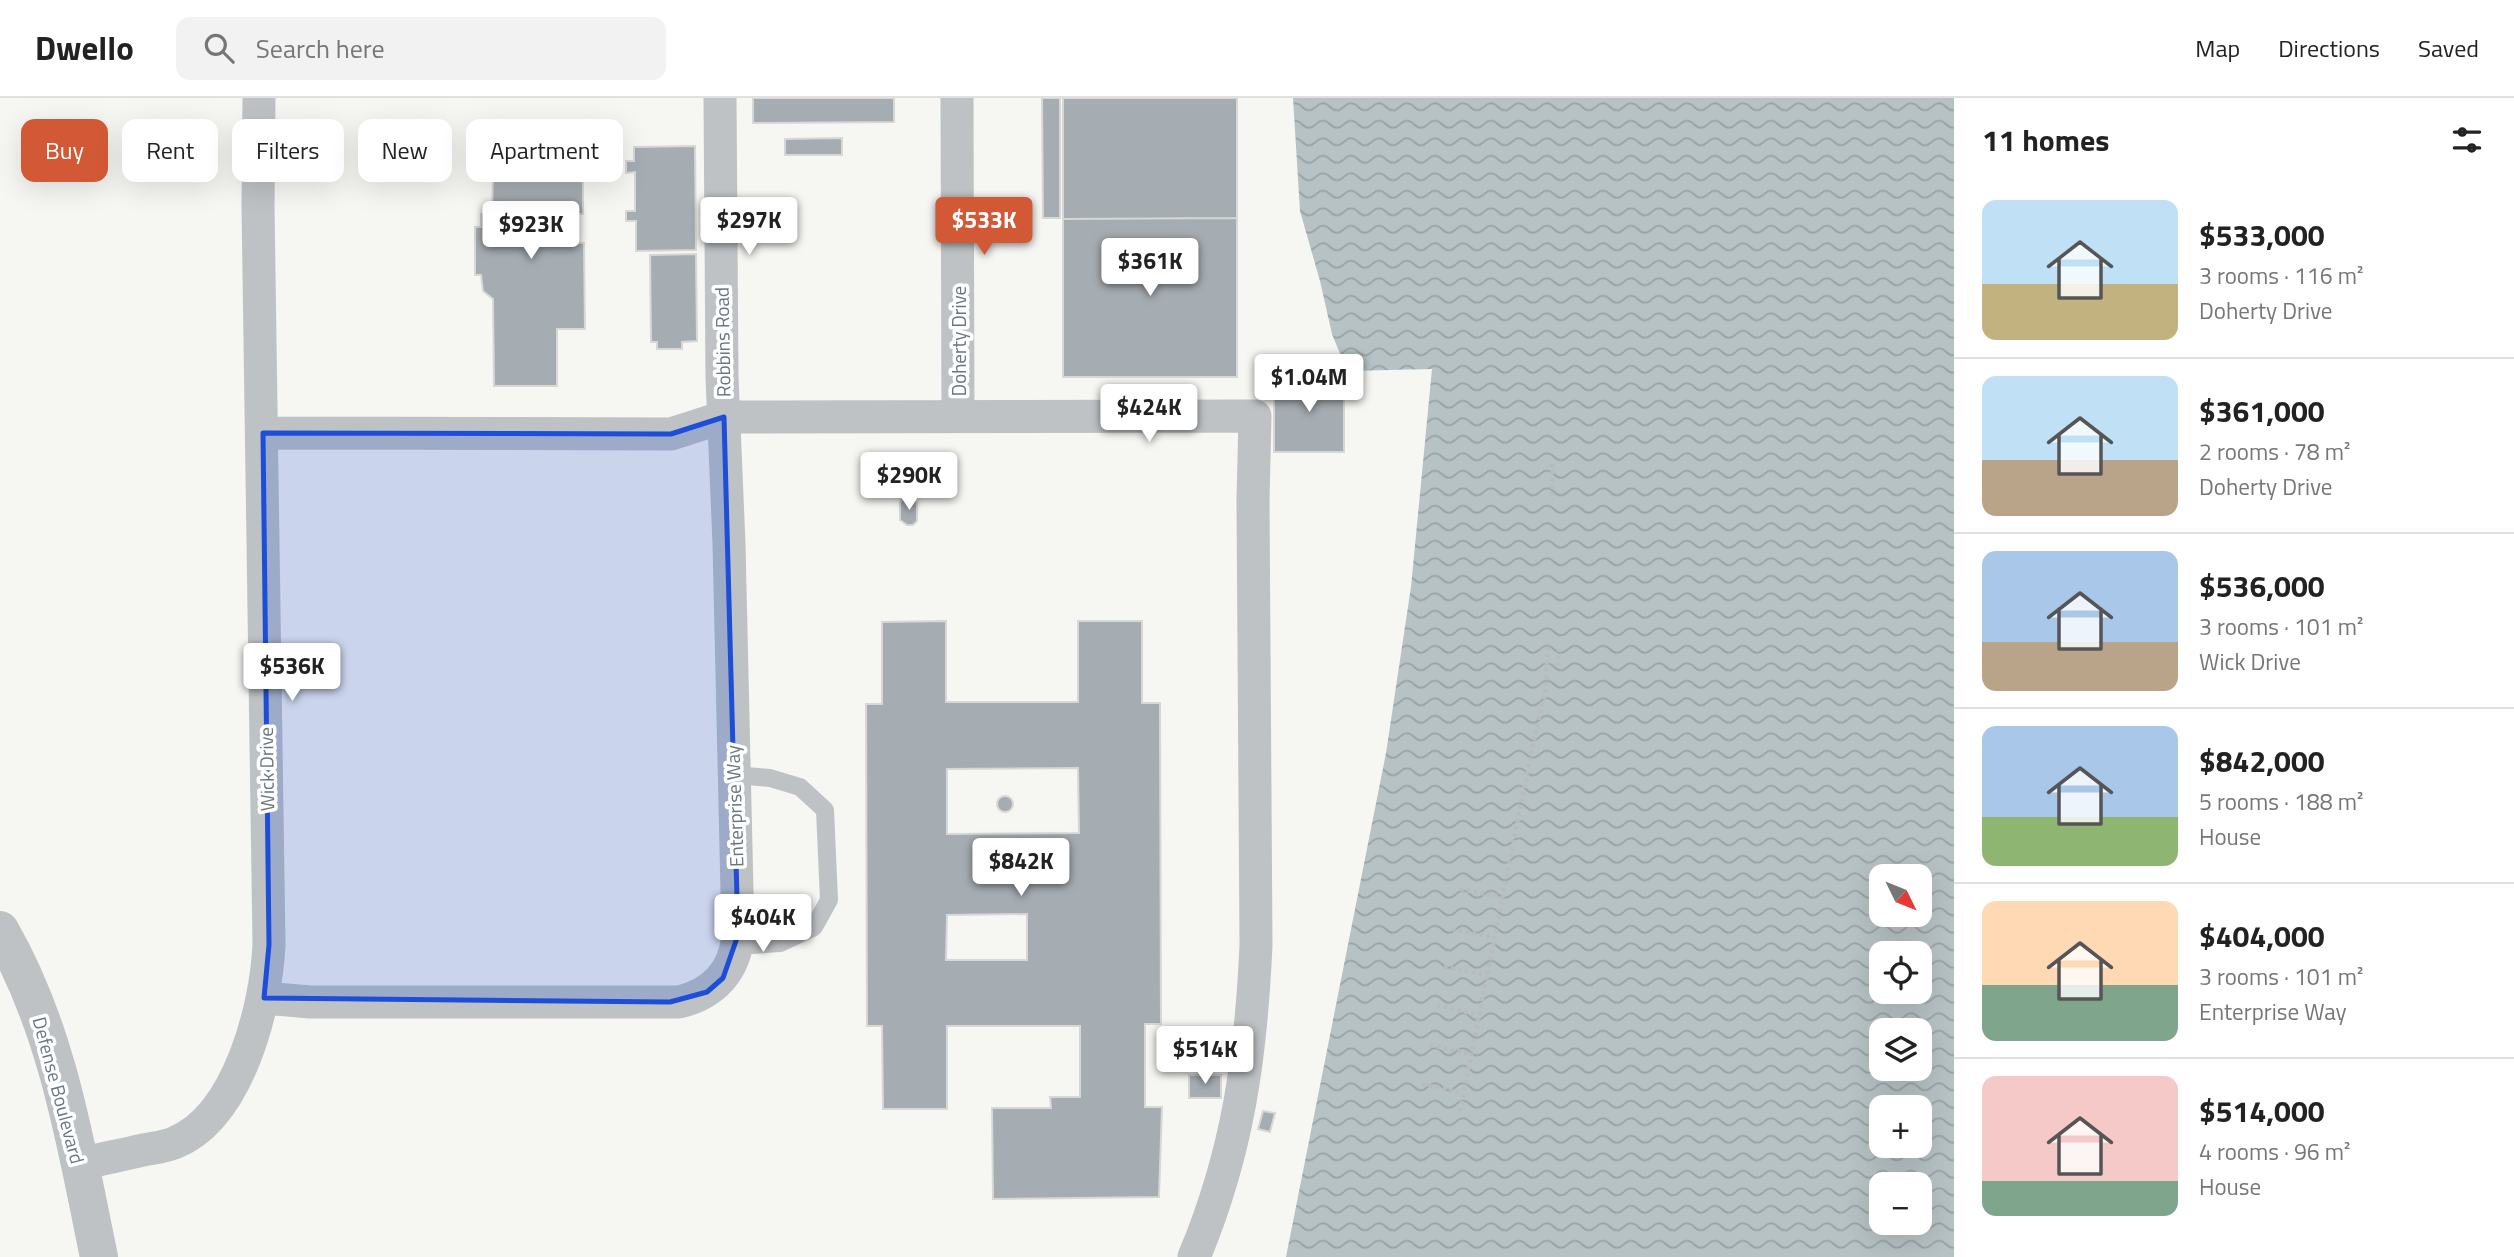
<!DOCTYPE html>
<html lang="en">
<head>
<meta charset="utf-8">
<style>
  body { margin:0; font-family:"Titillium Web",sans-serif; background:#f2f2f2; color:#222; height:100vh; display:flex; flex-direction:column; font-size:26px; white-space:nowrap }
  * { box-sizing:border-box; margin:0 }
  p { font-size:23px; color:#767676 }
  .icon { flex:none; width:38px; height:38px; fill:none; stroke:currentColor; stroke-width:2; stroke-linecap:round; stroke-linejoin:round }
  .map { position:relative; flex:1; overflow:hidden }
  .details { display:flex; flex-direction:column; background:#fff; width:560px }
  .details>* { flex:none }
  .hud { position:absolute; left:21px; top:21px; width:665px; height:63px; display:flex; gap:14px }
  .needle { width:46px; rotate:133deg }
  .controls { position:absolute; left:1869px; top:766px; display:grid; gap:14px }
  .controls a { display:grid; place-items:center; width:63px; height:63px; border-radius:14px; background:#fff; box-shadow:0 7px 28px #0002; font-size:35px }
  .price { position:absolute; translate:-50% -60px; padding:0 16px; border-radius:7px; background:#fff; color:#222; font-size:23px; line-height:46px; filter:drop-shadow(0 2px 4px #0008) }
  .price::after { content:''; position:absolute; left:50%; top:42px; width:21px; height:16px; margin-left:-10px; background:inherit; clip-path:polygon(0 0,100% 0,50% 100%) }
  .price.active { background:#d35936; color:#fff }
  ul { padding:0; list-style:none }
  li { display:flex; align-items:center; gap:21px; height:175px; padding:0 28px }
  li+li { border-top:2px solid #e0e0e0 }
  li span { display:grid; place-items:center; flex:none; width:196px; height:140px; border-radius:14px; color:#555 }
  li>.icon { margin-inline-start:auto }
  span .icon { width:84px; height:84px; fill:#fffc; stroke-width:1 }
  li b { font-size:30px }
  h2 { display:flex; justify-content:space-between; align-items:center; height:84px; padding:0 28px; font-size:30px }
  .pill { padding:0 24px; border-radius:14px; background:#fff; box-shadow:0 7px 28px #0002; font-size:24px; line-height:63px }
  .pill.active { background:#d35936; color:#fff }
  header { display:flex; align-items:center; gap:42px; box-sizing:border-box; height:98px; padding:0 35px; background:#fff; border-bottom:2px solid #e0e0e0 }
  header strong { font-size:33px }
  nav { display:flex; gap:38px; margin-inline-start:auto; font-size:24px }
  .search { width:490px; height:63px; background:#f2f2f2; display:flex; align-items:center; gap:18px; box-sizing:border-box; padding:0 24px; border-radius:14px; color:#767676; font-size:26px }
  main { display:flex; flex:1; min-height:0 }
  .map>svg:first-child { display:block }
</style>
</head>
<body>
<header>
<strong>Dwello</strong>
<div class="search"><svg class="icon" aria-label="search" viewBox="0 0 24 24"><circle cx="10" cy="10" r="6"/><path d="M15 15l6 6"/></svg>Search here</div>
<nav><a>Map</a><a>Directions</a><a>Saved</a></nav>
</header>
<main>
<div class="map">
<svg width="1954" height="1159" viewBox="0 0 1954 1159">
  <defs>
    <pattern id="water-waves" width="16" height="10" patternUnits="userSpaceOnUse" patternTransform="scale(1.75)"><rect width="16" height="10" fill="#b7c2c5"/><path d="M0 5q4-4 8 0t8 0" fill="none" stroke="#99a2a5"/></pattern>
  </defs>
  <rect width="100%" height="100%" fill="#f6f6f3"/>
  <path fill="url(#water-waves)" fill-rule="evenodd" d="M1293,0H1954V1159H1286L1386,655L1411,489L1432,271L1347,273L1332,236L1320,183L1300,113ZM1881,779H1920V817H1881ZM1881,856H1920V894H1881ZM1881,933H1920V971H1881ZM1881,1010H1920V1048H1881ZM1881,1087H1920V1125H1881Z"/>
  <path fill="#a6adb2" stroke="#d7d7d6" stroke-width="2" fill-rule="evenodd" d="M753,0H894V24L753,25Z
    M1042,0H1060V120H1043Z
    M1063,0H1237V120L1063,121Z
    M842,40V57H785V41Z
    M492,48L501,53H583V116H556V145H584L585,231H557V288H494L493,201L483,193L481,177H475V129H481V116H492L493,73L484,67L480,57L485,50Z
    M695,48L696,152L636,153V123H626V113H635V74L626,75V63H634V49Z
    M1237,120V279H1063V121Z
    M696,156L697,243L682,244V251H657V244H651L650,157Z
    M1344,278V354H1274V279Z
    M911,400L917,405V423L913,427H907L900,422V404L903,401Z
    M946,523V604H1078V523H1142V605H1160L1161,926H1145V1009H1162L1159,1099L993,1101L992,1010H1051L1050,999H1080V928H947V1011H883L882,928H867L866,606H882V524ZM1078,670L1079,735L947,736V671ZM1027,816V862H946L947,817Z
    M997 706a8 8 0 1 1 16 0a8 8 0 1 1-16 0Z
    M1189,977H1221V1000H1189Z
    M1263,1013L1275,1015L1270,1034L1258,1031Z"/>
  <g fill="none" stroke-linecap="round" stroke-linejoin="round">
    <path stroke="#b8bbbd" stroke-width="4.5" stroke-dasharray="3.5 3.5" stroke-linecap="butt" d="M1552,366V402
      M1558,568L1559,548
      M1460,791L1503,799
      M1452,831L1494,839
      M1444,869L1487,877
      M1437,907L1479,917
      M1430,947L1471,956
      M1422,986L1463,995
      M1460,1013L1535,636L1545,595L1548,549"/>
    <path stroke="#bec2c5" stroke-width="18" d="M734,677L770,680L800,689L825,712L829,802L814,829L780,845L737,848"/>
    <path stroke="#bec2c5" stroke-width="33" d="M957,0L958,318
      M263,335L671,336L724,319L1255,318L1253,402L1256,847C1251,959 1238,1054 1194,1159
      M264,900L310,904H679C714,896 735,872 738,837L729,446L722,279L720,0
      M80,1066C101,1061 122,1057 143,1052C153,1050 165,1049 174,1045C239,1019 266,909 269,847L258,108L259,0"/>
    <path stroke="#bec2c5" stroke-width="38" d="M0,832C58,932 76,1048 99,1159"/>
  </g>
  <path fill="#1d4ed8" fill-opacity="0.2" stroke="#1d4ed8" stroke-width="5" stroke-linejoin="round" d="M724,319L738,837L723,880L707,894L670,904L264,900L269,847L263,335L671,336Z"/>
  <g text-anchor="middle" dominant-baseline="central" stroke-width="7" stroke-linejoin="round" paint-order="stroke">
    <g font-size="19" fill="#687681" stroke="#fff">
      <text transform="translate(958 243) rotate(-90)">Doherty Drive</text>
      <text transform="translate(722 244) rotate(-91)">Robbins Road</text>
      <text transform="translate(266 671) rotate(-91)">Wick Drive</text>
      <text transform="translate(734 708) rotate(-92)">Enterprise Way</text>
      <text transform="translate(59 992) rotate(75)">Defense Boulevard</text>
    </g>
  </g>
</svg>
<div class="controls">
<a><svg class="needle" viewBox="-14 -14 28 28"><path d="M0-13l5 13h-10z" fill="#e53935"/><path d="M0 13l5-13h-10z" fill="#767676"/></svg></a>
<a><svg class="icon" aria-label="locate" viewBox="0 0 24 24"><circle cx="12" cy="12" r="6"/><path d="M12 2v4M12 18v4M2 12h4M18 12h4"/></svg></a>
<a><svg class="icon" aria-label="layers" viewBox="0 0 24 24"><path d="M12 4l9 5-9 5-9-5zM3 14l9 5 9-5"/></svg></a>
<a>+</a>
<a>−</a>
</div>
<b class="price" style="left:749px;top:159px">$297K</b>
<b class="price active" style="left:984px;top:159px">$533K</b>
<b class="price" style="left:531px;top:163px">$923K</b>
<b class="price" style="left:1150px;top:200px">$361K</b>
<b class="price" style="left:1309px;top:316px">$1.04M</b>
<b class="price" style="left:1149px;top:346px">$424K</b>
<b class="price" style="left:909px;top:414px">$290K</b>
<b class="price" style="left:292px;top:605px">$536K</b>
<b class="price" style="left:1021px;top:800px">$842K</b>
<b class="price" style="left:763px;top:856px">$404K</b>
<b class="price" style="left:1205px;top:988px">$514K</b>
<div class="hud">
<a class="pill active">Buy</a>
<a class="pill">Rent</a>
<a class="pill">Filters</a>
<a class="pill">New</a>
<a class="pill">Apartment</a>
</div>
</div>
<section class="details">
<h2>11 homes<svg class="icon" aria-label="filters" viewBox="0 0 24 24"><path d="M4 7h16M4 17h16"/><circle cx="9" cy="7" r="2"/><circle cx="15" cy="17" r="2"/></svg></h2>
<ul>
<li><span style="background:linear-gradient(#bfe0f5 60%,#c2b280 0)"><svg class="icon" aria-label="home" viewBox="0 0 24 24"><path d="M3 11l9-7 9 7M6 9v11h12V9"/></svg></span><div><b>$533,000</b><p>3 rooms · 116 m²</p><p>Doherty Drive</p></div></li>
<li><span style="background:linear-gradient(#bfe0f5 60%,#b9a48a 0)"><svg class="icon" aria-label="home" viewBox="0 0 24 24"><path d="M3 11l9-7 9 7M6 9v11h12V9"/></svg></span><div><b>$361,000</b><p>2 rooms · 78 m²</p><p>Doherty Drive</p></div></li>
<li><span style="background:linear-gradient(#a9c7e8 65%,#b9a48a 0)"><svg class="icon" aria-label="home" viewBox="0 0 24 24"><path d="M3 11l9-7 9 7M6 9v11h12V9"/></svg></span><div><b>$536,000</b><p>3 rooms · 101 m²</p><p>Wick Drive</p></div></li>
<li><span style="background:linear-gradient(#a9c7e8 65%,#8fb573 0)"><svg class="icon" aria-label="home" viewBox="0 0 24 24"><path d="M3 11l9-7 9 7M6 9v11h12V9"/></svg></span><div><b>$842,000</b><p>5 rooms · 188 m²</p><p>House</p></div></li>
<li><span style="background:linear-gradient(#ffd9b3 60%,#7fa58c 0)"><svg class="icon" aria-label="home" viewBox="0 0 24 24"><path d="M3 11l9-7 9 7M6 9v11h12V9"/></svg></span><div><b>$404,000</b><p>3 rooms · 101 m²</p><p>Enterprise Way</p></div></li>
<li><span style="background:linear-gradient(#f6c9c9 75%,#7fa58c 0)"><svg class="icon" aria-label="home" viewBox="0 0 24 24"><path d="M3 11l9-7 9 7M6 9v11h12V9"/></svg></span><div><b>$514,000</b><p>4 rooms · 96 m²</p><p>House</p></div></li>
</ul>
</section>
</main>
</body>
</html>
